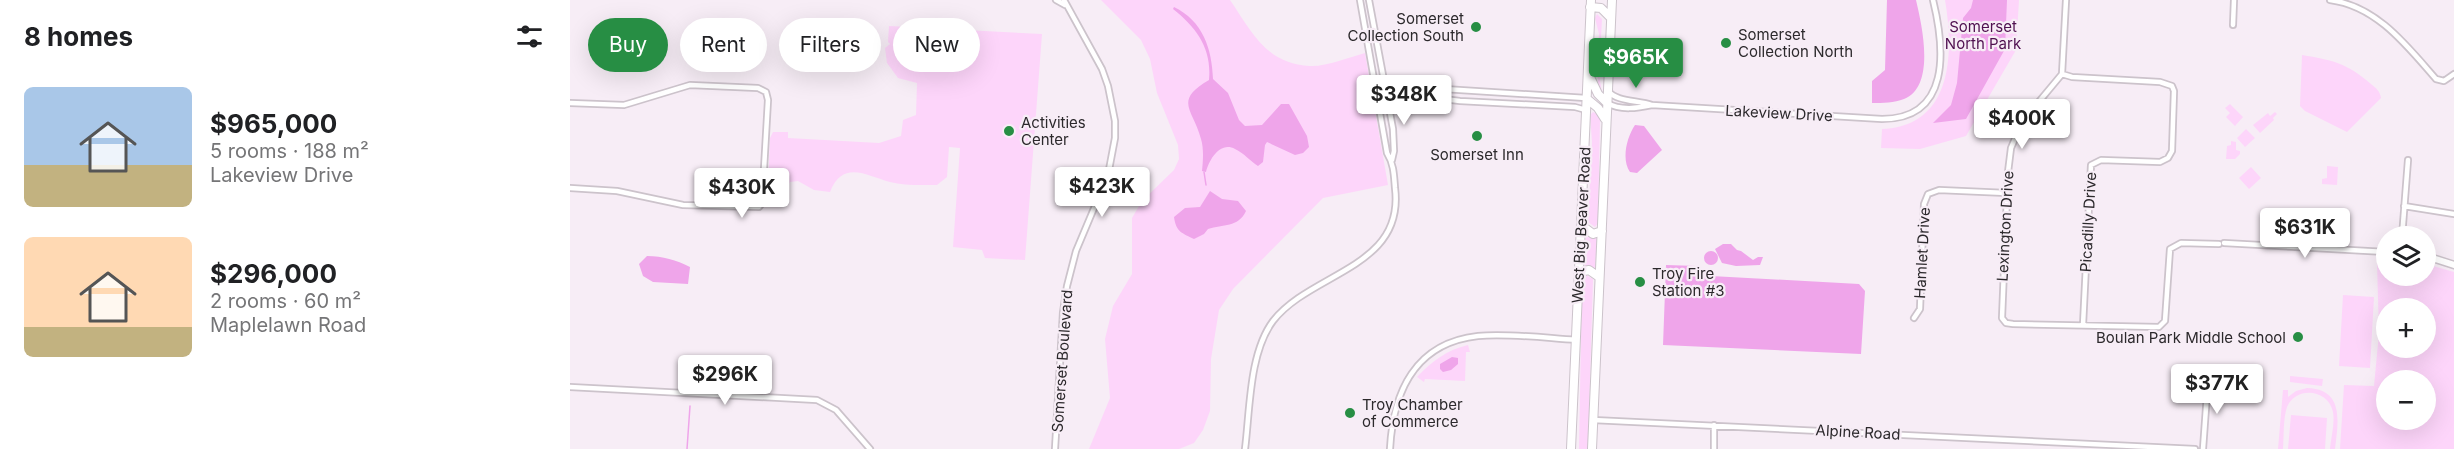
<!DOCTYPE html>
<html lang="en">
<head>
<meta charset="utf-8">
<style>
  body { margin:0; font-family:Inter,sans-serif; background:#f6f6f6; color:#202124; height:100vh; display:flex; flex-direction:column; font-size:22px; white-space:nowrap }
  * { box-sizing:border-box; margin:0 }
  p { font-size:20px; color:#757577 }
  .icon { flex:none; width:33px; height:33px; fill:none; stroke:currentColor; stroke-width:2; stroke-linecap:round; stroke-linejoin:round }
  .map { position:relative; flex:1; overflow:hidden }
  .side { display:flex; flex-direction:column; background:#fff; width:570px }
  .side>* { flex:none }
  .guide { position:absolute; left:18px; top:18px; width:570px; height:54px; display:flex; gap:12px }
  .fabs { position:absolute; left:1806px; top:226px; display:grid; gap:12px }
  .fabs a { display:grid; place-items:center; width:60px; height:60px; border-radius:50%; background:#fff; box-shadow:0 6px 24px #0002; font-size:30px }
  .price { position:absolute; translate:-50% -51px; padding:0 14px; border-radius:6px; background:#fff; color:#222; font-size:20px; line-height:39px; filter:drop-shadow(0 2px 3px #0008) }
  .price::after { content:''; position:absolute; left:50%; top:36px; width:18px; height:14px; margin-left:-9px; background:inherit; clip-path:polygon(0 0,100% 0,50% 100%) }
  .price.on { background:#278e44; color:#fff }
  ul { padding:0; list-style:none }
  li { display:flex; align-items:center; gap:18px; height:150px; padding:0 24px }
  li span { display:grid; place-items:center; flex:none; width:168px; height:120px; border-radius:9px; color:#555 }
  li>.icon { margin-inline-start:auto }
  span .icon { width:72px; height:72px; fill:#fffc; stroke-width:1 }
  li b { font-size:26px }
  h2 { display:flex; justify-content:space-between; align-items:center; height:72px; padding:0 24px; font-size:26px }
  .tag { padding:0 21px; border-radius:27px; background:#fff; box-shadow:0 6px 24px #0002; font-size:21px; line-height:54px }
  .tag.on { background:#278e44; color:#fff }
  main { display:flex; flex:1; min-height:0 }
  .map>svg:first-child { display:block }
</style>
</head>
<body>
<main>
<section class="side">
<h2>8 homes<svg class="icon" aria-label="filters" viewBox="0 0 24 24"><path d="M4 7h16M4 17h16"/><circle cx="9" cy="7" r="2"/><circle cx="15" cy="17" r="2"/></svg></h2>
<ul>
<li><span style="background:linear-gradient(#a9c7e8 65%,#c2b280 0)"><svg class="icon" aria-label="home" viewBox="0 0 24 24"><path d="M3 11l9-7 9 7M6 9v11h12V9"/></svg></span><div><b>$965,000</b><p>5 rooms · 188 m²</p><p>Lakeview Drive</p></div></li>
<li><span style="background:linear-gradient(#ffd9b3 75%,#c2b280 0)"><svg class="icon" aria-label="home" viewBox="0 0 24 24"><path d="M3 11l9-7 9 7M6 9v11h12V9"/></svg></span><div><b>$296,000</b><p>2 rooms · 60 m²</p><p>Maplelawn Road</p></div></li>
</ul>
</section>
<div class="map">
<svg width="1884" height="449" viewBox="0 0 1884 449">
  <rect width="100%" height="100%" fill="#f7edf6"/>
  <path fill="#fdd5fa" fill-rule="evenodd" d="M531,0H660C682,32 696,64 740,66C755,67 780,57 795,53L818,185L753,198L663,289L649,310L641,359L640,411L633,430L624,443L609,449H519L540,398L535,339L543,306L562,274V218L572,201L604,170L609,159L608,145L587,93L580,59L571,40Z
    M1375,0H1449L1446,50L1396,136L1350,149L1311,148L1312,129C1383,126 1384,53 1375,0Z
    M1027,14L1032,19L1029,75L1032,93L1028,83L1029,34L1025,18Z
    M319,26L472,34L455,260L415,258L412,250L383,247L390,148L379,147L377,177L367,185C352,185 334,186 320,182C297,176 273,159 260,192L244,190L228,181L220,182L213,196L206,195L198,189L200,138L203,132H218V138L309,143L331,136L333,120L346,115L347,83L328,78L317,63L315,48L320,44L318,42Z
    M1732,55C1762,60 1777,63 1801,84C1806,88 1810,91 1811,98L1777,132L1735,111L1730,106Z
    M1660,104L1673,117L1665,126L1656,117L1660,113L1655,108Z
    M1023,112L1029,115L1030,120L1028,223L1025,227L1018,222L1022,142L1020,115Z
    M1705,112L1707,114L1703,118L1704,120L1690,133L1683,125L1698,113L1700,116Z
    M1676,129L1685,138L1675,147L1667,138Z
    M1661,141L1666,142V150L1670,151V154L1665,159H1656L1657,146L1661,145Z
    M1757,166L1768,167L1767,185L1752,184V179L1757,178Z
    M1681,167L1691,178L1679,189L1669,178Z
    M1016,234L1027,237L1025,268L1013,265Z
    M1816,258V276H1856V264L1884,272V449H1770L1774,385L1804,386L1809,333L1807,263ZM1816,309H1856V348H1816ZM1816,381H1856V420H1816Z
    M1016,275L1023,279L1018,449H1009L1012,279Z
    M1773,295L1804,297L1800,368L1769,366Z
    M898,345L900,352H896L895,381L855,379L854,382L847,377C862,361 877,350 898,345Z
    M1720,376L1753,379L1752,386L1720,382Z
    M1737,388C1775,389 1768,423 1765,449H1760C1761,438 1765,423 1763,412C1758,389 1726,386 1717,407C1713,419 1714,436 1713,449H1708L1713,390H1718V397L1726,391Z
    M1721,415L1757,418L1755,449H1718Z"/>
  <path fill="#efa5ea" d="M1317,0H1346C1352,26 1366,86 1334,99C1324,103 1313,103 1302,103V81L1315,70Z
    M1403,0H1437L1435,49L1396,119L1363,123L1381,105L1387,83L1393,18L1401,8Z
    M604,7C633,21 642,49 643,79L658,93L669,120L675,126L692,125L711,104H719L737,136L739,147L733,153L725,155L697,142L695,145L693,162L688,166C680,161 674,153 665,149C650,141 639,160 636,172L632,171C633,161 634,149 631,139C623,109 603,101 639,80C642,49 627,28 603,9Z
    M1065,125L1074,126L1092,150L1067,173L1060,172C1051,159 1057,137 1065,125Z
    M640,191L652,199L668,201L676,211C668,228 653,224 638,229L634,234L624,239C612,233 606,232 604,217L615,208L630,207Z
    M1153,244H1161L1167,250L1171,251L1183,260L1188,257H1193L1190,265L1166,266L1152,263L1145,249Z
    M1134 258a7 7 0 1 1 14 0a7 7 0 1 1-14 0Z
    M77,256C93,256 106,260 120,267L118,284L83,282L73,276L69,264Z
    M1096,265L1127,266L1133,273L1141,276L1289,284L1295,291L1291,354L1093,345Z
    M882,357L888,358V364L881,370L873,372L870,369V364Z"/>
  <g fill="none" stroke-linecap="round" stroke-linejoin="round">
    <path stroke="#efa5ea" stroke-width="1.5" d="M634,172L636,185
      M117,449L120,406"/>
    <defs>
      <path id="minor" d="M486,0L495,5
        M799,0L823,129L824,151L822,160
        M1496,0L1492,74L1452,122L1441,148L1438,172L1432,318L1436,323L1443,324L1589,327L1595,321L1600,249L1611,243L1649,244
        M1760,0C1807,6 1837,46 1866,79L1874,81L1884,74
        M1663,25L1664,0
        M1492,74L1502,77L1590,82L1602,86L1604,91L1602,151L1598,158L1590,162L1531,160L1521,165L1513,325
        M1038,91C1047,102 1068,100 1082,105
        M807,96L816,91L843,87L1016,98
        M807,96L818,99L849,96L890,101L1005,107L1016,110
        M0,103L54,105L120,85L188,88L196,92L198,100L192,203L189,207L113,205L47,191L0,188
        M1037,103C1051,111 1068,108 1082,105L1312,119C1381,119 1375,49 1363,0
        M1834,206L1884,214
        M1832,237L1838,160
        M1654,243L1816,252
        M1344,318L1350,309L1354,204L1358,194L1369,190L1437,193
        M0,387L247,400L266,410L300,449
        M1023,420L1625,449
        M1144,425V449
        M485,449L493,312L497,286L506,251L538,175L545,138V121L538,86L532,69L494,0
        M675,449C680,410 679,353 703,321C741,272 835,268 825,188C824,176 824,164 817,153L790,0
        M820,449C823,392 845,343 908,336C938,333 975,338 1006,340
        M1633,449L1638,380"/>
      <path id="tertiary" d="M1856,256L1884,265"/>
      <path id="primary" d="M1020,7L1031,8L1041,18
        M1019,75L1028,94L1037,103
        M1016,98L1028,108L1035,119
        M1011,225L1023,234L1032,231
        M1009,272L1019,270L1029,277
        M1001,449L1021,0
        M1022,449L1042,0"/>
    </defs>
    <use href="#minor" stroke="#ccc3cb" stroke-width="8"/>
    <use href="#tertiary" stroke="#ccc3cb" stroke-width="9"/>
    <use href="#primary" stroke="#ccc3cb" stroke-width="10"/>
    <use href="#minor" stroke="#fff" stroke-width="4.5"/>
    <use href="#tertiary" stroke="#fff" stroke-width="6"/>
    <use href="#primary" stroke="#fff" stroke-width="8"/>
  </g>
  <g fill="#278e44" stroke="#f7edf6" stroke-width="2">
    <circle cx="906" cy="27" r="6"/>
    <circle cx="1156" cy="43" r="6"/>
    <circle cx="439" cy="131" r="6"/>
    <circle cx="907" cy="136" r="6"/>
    <circle cx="1070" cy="282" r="6"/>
    <circle cx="1728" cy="337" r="6"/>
    <circle cx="780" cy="413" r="6"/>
  </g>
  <g text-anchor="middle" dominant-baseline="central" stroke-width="4.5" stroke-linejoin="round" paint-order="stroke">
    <g font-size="15" fill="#2c292c" stroke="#f7edf6" text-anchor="start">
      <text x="894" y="18" text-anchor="end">Somerset<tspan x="894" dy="17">Collection South</tspan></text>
      <text x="1168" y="34">Somerset<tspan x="1168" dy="17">Collection North</tspan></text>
      <text x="451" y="122">Activities<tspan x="451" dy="17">Center</tspan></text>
      <text x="907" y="154" text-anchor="middle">Somerset Inn</text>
      <text x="1082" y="273">Troy Fire<tspan x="1082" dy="17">Station #3</tspan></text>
      <text x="1716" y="337" text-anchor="end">Boulan Park Middle School</text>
      <text x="792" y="404">Troy Chamber<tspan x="792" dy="17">of Commerce</tspan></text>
    </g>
    <g font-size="15" fill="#4f0f4f" stroke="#f7edf6">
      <text x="1413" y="26">Somerset<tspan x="1413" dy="17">North Park</tspan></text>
    </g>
    <g font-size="15" fill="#2c292c" stroke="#f7edf6">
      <text transform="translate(1209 113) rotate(3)">Lakeview Drive</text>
      <text transform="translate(1518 222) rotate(-87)">Picadilly Drive</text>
      <text transform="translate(1011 225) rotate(-87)">West Big Beaver Road</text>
      <text transform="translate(1435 226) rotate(-87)">Lexington Drive</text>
      <text transform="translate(1352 253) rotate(-87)">Hamlet Drive</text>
      <text transform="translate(492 361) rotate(-86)">Somerset Boulevard</text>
      <text transform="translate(1288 432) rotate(3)">Alpine Road</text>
    </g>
  </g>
</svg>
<div class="fabs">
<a><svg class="icon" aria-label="layers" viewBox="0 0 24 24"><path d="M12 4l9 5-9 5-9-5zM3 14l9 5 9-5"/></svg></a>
<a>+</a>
<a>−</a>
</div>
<b class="price on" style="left:1066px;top:89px">$965K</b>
<b class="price" style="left:834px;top:126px">$348K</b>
<b class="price" style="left:1452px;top:150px">$400K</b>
<b class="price" style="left:532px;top:218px">$423K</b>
<b class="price" style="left:172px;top:219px">$430K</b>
<b class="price" style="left:1735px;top:259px">$631K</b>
<b class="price" style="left:155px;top:406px">$296K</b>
<b class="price" style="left:1647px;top:415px">$377K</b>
<div class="guide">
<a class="tag on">Buy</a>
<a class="tag">Rent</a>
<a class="tag">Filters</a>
<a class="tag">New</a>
</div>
</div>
</main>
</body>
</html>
